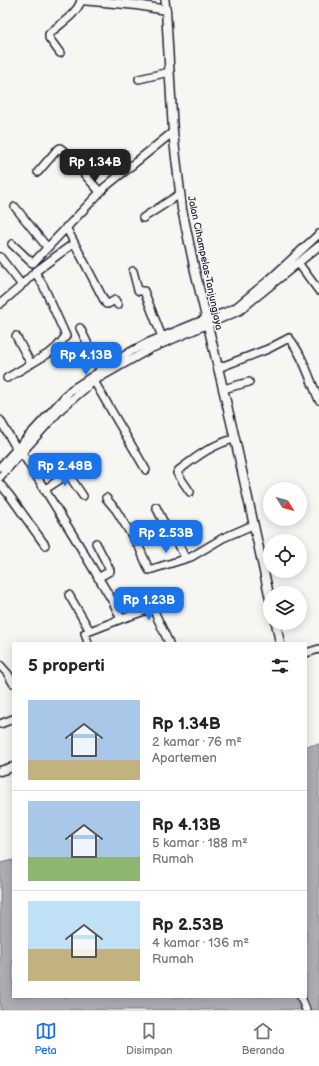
<!DOCTYPE html>
<html lang="id">
<head>
<meta charset="utf-8">
<style>
  body { margin:0; font-family:"Balsamiq Sans",sans-serif; background:#f2f2f2; color:#222; height:100vh; display:flex; flex-direction:column; font-size:15px; white-space:nowrap }
  * { box-sizing:border-box; margin:0 }
  p { font-size:13px; color:#767676 }
  .icon { flex:none; width:22px; height:22px; fill:none; stroke:currentColor; stroke-width:2; stroke-linecap:round; stroke-linejoin:round }
  .map { position:relative; flex:1; overflow:hidden }
  .sheet { position:absolute; left:12px; top:642px; width:295px; height:356px; display:flex; flex-direction:column; background:#fff; border-radius:0px; box-shadow:0 2px 10px #0003 }
  .sheet>* { flex:none }
  .needle { width:26px; rotate:127deg }
  .buttons { position:absolute; left:263px; top:482px; display:grid; gap:8px }
  .buttons a { display:grid; place-items:center; width:44px; height:44px; border-radius:50%; background:#fff; box-shadow:0 2px 10px #0003; font-size:20px }
  .price { position:absolute; translate:-50% -34px; padding:0 9px; border-radius:8px; background:#1a73e8; color:#fff; font-size:13px; line-height:26px; filter:drop-shadow(0 1px 2px #0008) }
  .price::after { content:''; position:absolute; left:50%; top:24px; width:12px; height:9px; margin-left:-6px; background:inherit; clip-path:polygon(0 0,100% 0,50% 100%) }
  .price.active { background:#222; color:#fff }
  ul { padding:0; list-style:none }
  li { display:flex; align-items:center; gap:12px; height:100px; padding:0 16px }
  li+li { border-top:1px solid #e0e0e0 }
  li span { display:grid; place-items:center; flex:none; width:112px; height:80px; border-radius:0px; color:#555 }
  li>.icon { margin-inline-start:auto }
  span .icon { width:48px; height:48px; fill:#fffc; stroke-width:1 }
  li b { font-size:17px }
  h2 { display:flex; justify-content:space-between; align-items:center; height:48px; padding:0 16px; font-size:17px }
  .dock { display:flex; justify-content:space-around; align-items:center; height:56px; border-top:1px solid #e0e0e0; background:#fff; font-size:11px; color:#767676 }
  .dock a { display:grid; justify-items:center; gap:2px }
  .dock .active { color:#1a73e8 }
  .map>svg:first-child { display:block }
</style>
</head>
<body>
<div class="map">
<svg width="319" height="1010" viewBox="0 0 319 1010">
  <rect width="100%" height="100%" fill="#f6f6f2"/>
  <filter id="ink" filterUnits="userSpaceOnUse"><feTurbulence type="fractalNoise" baseFrequency=".025" numOctaves="2"/><feDisplacementMap in="SourceGraphic" scale="8" xChannelSelector="R" yChannelSelector="G"/><feConvolveMatrix kernelMatrix="1 2 1 2 8 2 1 2 1" color-interpolation-filters="sRGB"/></filter>
  <g filter="url(#ink)">
    <path fill="#adadb3" stroke="#757583" d="M319,744V1010H0V863L13,860V997H306V746Z"/>
    <g fill="none" stroke-linecap="round" stroke-linejoin="round">
      <defs>
        <path id="minor" d="M165,0L166,10
          M60,53L49,38V34C63,21 73,18 82,0
          M139,79L169,72
          M38,172L56,151L60,148L64,151L100,192
          M15,207L47,247
          M143,218L180,194
          M66,227L106,304H108L115,300L118,305
          M12,244L31,262L33,263L105,187L173,132
          M0,257L21,284L24,283L35,272L43,285L66,336L57,347L51,352L7,378
          M299,264L319,291
          M133,271L138,290L139,291H144L162,337
          M35,272L74,243
          M0,304L20,287L22,284
          M80,328L101,371
          M16,336L31,364
          M218,368L268,349L289,338C303,355 310,380 319,400
          M94,381L146,470
          M223,389L249,382
          M0,420L18,451
          M22,453L73,535L113,602L121,619
          M0,467L71,390L130,352L147,343L206,319L223,313L235,308L270,279L319,234
          M0,477L62,408L94,381L150,349L239,311L319,246
          M0,484L10,496L45,545
          M44,490L68,474L83,496
          M190,492L177,473L179,470C195,458 214,443 235,439
          M106,498L116,510L140,549L149,570L191,557L223,538L253,525
          M156,507L169,533L178,543L185,558
          M96,543L110,570V571L98,578
          M69,595L90,631
          M88,643L85,633L121,619L151,609L154,611L169,643
          M306,653L319,649
          M0,665L8,674L13,683
          M0,724L13,719
          M301,997L306,1010"/>
        <path id="major" d="M81,0L137,5L166,10L173,132L182,209L195,271L235,439L270,599
          M276,623L280,643
          M0,771L13,767"/>
      </defs>
      <use href="#minor" stroke="#22223b" stroke-width="10"/>
      <use href="#major" stroke="#22223b" stroke-width="11"/>
      <use href="#minor" stroke="#f6f6f2" stroke-width="7"/>
      <use href="#major" stroke="#f6f6f2" stroke-width="8"/>
    </g>
  </g>
  <g text-anchor="middle" dominant-baseline="central" stroke-width="3" stroke-linejoin="round" paint-order="stroke">
    <g font-size="10" fill="#22223b" stroke="#f6f6f2">
      <text transform="translate(205 263) rotate(78)">Jalan Cihampelas-Tanjungjaya</text>
    </g>
  </g>
</svg>
<div class="buttons">
<a><svg class="needle" viewBox="-14 -14 28 28"><path d="M0-13l5 13h-10z" fill="#e53935"/><path d="M0 13l5-13h-10z" fill="#767676"/></svg></a>
<a><svg class="icon" aria-label="locate" viewBox="0 0 24 24"><circle cx="12" cy="12" r="6"/><path d="M12 2v4M12 18v4M2 12h4M18 12h4"/></svg></a>
<a><svg class="icon" aria-label="layers" viewBox="0 0 24 24"><path d="M12 4l9 5-9 5-9-5zM3 14l9 5 9-5"/></svg></a>
</div>
<b class="price active" style="left:95px;top:183px">Rp 1.34B</b>
<b class="price" style="left:86px;top:376px">Rp 4.13B</b>
<b class="price" style="left:65px;top:487px">Rp 2.48B</b>
<b class="price" style="left:166px;top:554px">Rp 2.53B</b>
<b class="price" style="left:149px;top:621px">Rp 1.23B</b>
<section class="sheet">
<h2>5 properti<svg class="icon" aria-label="filters" viewBox="0 0 24 24"><path d="M4 7h16M4 17h16"/><circle cx="9" cy="7" r="2"/><circle cx="15" cy="17" r="2"/></svg></h2>
<ul>
<li><span style="background:linear-gradient(#a9c7e8 75%,#c2b280 0)"><svg class="icon" aria-label="home" viewBox="0 0 24 24"><path d="M3 11l9-7 9 7M6 9v11h12V9"/></svg></span><div><b>Rp 1.34B</b><p>2 kamar · 76 m²</p><p>Apartemen</p></div></li>
<li><span style="background:linear-gradient(#a9c7e8 70%,#8fb573 0)"><svg class="icon" aria-label="home" viewBox="0 0 24 24"><path d="M3 11l9-7 9 7M6 9v11h12V9"/></svg></span><div><b>Rp 4.13B</b><p>5 kamar · 188 m²</p><p>Rumah</p></div></li>
<li><span style="background:linear-gradient(#bfe0f5 60%,#c2b280 0)"><svg class="icon" aria-label="home" viewBox="0 0 24 24"><path d="M3 11l9-7 9 7M6 9v11h12V9"/></svg></span><div><b>Rp 2.53B</b><p>4 kamar · 136 m²</p><p>Rumah</p></div></li>
</ul>
</section>
</div>
<nav class="dock">
<a class="active"><svg class="icon" aria-label="map" viewBox="0 0 24 24"><path d="M3 6l6-2 6 2 6-2v14l-6 2-6-2-6 2zM9 4v14M15 6v14"/></svg>Peta</a>
<a><svg class="icon" aria-label="saved" viewBox="0 0 24 24"><path d="M7 4h10v16l-5-4-5 4z"/></svg>Disimpan</a>
<a><svg class="icon" aria-label="home" viewBox="0 0 24 24"><path d="M3 11l9-7 9 7M6 9v11h12V9"/></svg>Beranda</a>
</nav>
</body>
</html>
